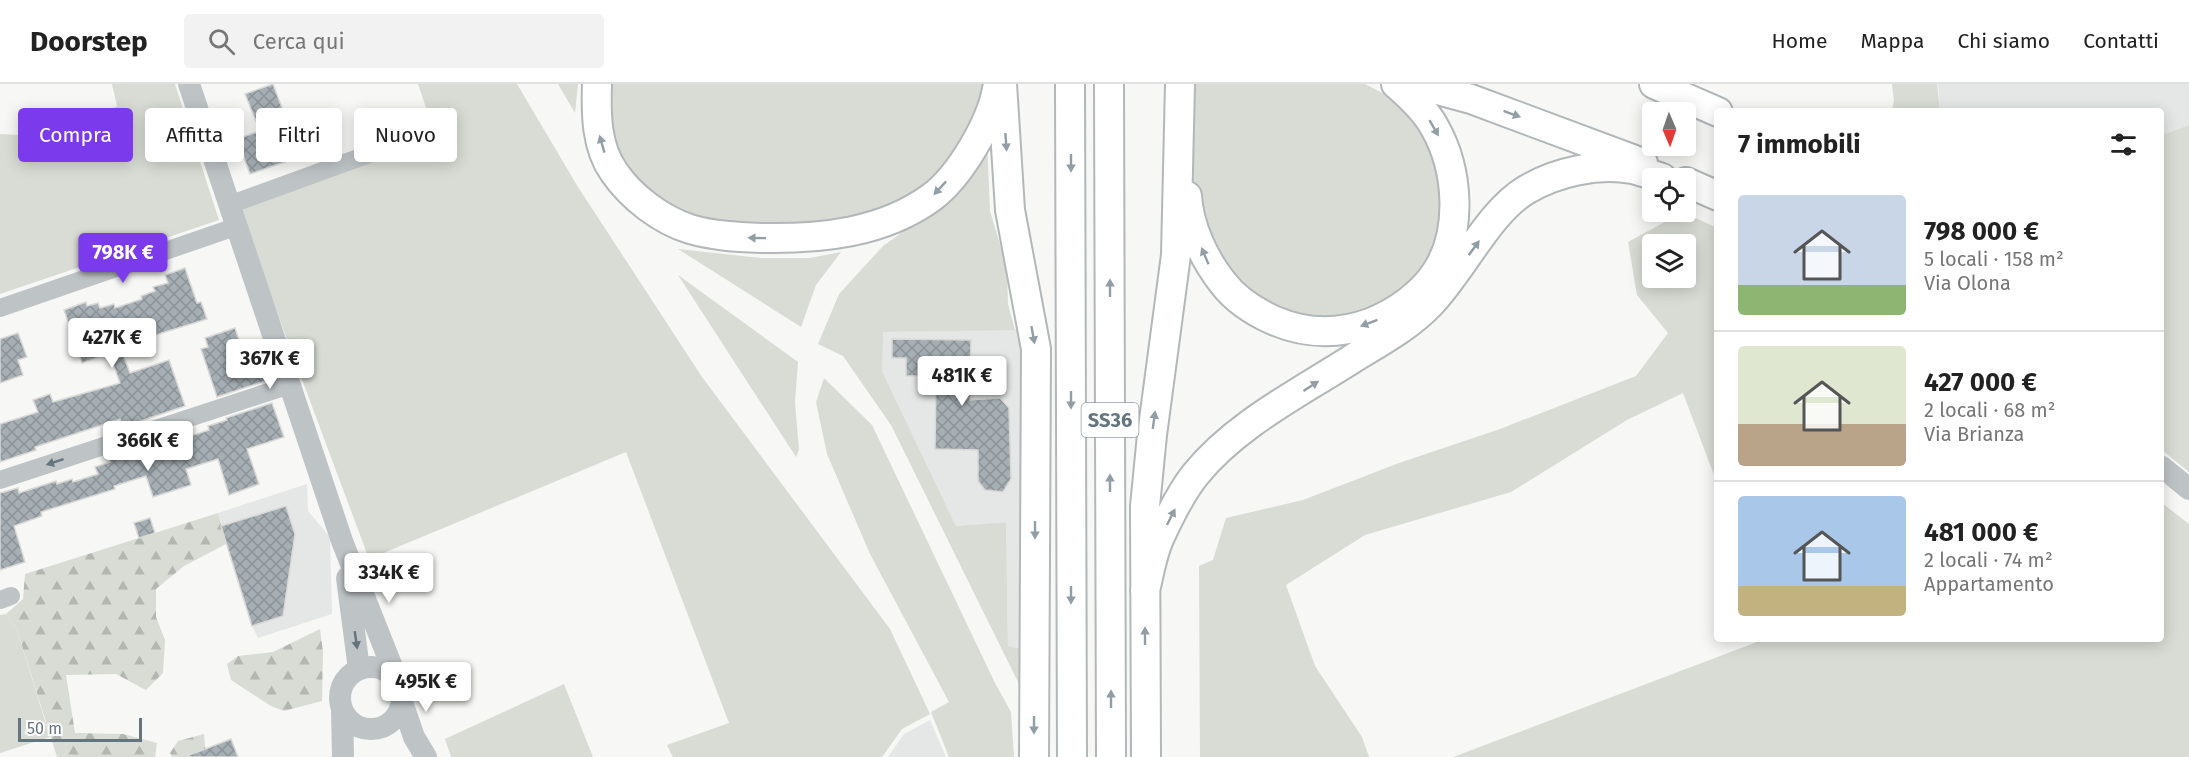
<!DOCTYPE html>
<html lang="it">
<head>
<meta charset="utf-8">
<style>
  body { margin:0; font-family:"Fira Sans",sans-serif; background:#f2f2f2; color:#222; height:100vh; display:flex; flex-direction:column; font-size:22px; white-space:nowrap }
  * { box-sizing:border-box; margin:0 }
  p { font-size:20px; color:#767676 }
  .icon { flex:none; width:33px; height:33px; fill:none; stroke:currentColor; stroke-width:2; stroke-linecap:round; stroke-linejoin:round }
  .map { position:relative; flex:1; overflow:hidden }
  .panel { position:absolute; left:1714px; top:24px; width:450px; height:534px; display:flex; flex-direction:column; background:#fff; border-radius:6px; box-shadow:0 3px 15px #0003 }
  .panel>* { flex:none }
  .top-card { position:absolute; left:18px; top:24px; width:570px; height:54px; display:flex; gap:12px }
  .needle { width:39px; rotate:178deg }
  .fabs { position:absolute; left:1642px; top:18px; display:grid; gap:12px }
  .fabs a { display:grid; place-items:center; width:54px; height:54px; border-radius:6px; background:#fff; box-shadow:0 3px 15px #0003; font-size:30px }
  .scale { position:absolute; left:18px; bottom:15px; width:124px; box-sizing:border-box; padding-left:6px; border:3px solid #64757e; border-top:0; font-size:16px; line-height:21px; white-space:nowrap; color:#64757e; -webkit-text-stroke:4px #fff; paint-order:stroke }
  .price { position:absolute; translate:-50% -51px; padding:0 14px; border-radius:6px; background:#fff; color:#222; font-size:20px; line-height:39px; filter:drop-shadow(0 2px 3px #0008) }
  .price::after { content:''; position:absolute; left:50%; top:36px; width:18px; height:14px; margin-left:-9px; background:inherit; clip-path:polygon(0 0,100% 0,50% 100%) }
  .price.active { background:#7c3aed; color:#fff }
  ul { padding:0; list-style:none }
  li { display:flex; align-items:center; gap:18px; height:150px; padding:0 24px }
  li+li { border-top:2px solid #e0e0e0 }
  li span { display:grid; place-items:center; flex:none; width:168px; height:120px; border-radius:6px; color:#555 }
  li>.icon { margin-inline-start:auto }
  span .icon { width:72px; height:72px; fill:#fffc; stroke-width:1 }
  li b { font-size:26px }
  h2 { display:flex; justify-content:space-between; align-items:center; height:72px; padding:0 24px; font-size:26px }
  .tag { padding:0 21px; border-radius:6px; background:#fff; box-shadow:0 3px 15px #0003; font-size:21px; line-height:54px }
  .tag.active { background:#7c3aed; color:#fff }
  header { display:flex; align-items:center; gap:36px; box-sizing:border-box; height:84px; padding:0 30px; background:#fff; border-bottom:2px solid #e0e0e0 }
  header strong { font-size:28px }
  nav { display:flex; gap:33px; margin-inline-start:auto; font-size:21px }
  .search { width:420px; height:54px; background:#f2f2f2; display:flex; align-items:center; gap:15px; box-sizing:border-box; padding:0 21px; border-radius:6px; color:#767676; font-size:22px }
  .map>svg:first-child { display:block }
</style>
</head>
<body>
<header>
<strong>Doorstep</strong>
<div class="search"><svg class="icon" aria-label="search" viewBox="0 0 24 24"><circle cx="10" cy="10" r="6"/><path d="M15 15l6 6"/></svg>Cerca qui</div>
<nav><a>Home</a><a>Mappa</a><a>Chi siamo</a><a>Contatti</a></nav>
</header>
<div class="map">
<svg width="2189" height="673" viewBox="0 0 2189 673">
  <defs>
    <pattern id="forest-firs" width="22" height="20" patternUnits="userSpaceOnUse" patternTransform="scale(1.5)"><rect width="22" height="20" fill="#d8dcd4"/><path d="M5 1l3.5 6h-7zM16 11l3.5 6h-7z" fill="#b3b7b1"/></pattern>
    <pattern id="building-cross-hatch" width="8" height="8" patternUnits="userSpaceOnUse" patternTransform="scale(1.5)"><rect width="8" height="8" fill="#a6afb4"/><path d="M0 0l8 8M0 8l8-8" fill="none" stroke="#8b9398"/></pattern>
  </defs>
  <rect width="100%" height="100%" fill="#f7f7f5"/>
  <path fill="#e5e7e6" d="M1938,0H2189V41L2162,51V27H1940Z
    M1022,245L1021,565L1008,562L1006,438L956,442L882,287V248Z
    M307,400L308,427L330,453L332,530L258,554L252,542L218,429Z
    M930,636L946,673H888L904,650Z"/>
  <path fill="#d8dcd4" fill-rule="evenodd" d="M112,0H175L219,136L0,210V50L21,51L87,41L117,22Z
    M418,0H517L578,103L702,293L890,545L930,630L902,645L882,673H673L667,661L729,639L626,368L369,475L238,124L434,47Z
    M558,0H578L575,29Z
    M605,0H987L970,48L925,106L852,140L730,144L655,122L608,60Z
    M1194,0H1365L1396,16L1411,28L1440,74L1443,144L1423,187L1382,225L1310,239L1241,209L1197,131L1193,94Z
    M1892,0H1937L1940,27H1892L1894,17Z
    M2189,41V388L2162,366V51Z
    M987,56L990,127L1007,184L1008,220L1015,246L883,248L882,287L956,442L1006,438L1008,562L1021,565L1022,606L891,341L843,272L818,260L839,210L883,162L925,132Z
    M1683,128L1717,144V399L1683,309L1627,336L1511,408L1365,451L1286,501L1315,582L1362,653L1369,673H1200L1199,482L1213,476L1226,434L1303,416L1399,379L1500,345L1636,292L1668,249L1637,211L1628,158ZM1653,160H1686V194H1653Z
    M678,165L761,174H810L841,168L816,201L801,243Z
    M678,191L798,278L795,318L799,366L796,373Z
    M824,294L872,341L995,599L1011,628L1014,673H949L931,628L949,618L870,470L827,370L816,318Z
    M2162,419L2189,440V673H1453L1765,555H2162Z
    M6,530L17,546L50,653L0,669V531Z
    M564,600L593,673H451L445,655Z"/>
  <path fill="url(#forest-firs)" d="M218,429L226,460L184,482L156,505V533L165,556L163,589L146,606L116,590L66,591L75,649L123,650L157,659L155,673H57L17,546L6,530L23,515L25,490Z
    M320,545L323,568L322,617L284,627L271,622L231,596L227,580L238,572L273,568Z
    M204,650L206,673H172L170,669L178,657Z"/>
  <path fill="url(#building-cross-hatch)" stroke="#d9d9d7" stroke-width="1.5" d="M273,0L291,48L327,35L337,60L250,90L237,55L260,47L245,10Z
    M185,184L197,219L201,218L207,235L120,262L130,289L169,276L185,322L123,343L120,335L35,363L36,366L0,378V340L38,328L33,316L50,310L53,318L120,299L109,269L82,279L64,226L86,218L87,222L98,219L100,224L114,220L115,224L142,215L141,212L155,207L153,203L168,199L165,191Z
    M235,244L250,291L261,287L265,297L217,313L201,265L208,263L205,254Z
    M18,249L27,273L18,276L23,291L0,299V255Z
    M892,255L971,256L970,316L1000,314L1009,324L1011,395L1003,408L985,406L978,397V366L935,365L936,292H906V274H892Z
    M272,319L284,353L247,365L259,400L229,411L218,375L186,385L191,401L153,413L146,392L114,402L115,405L41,428L42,432L14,442L25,478L0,486V409L18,404L19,409L56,397L57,400L72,395L73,398L98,390L95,383L110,378L109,374L174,353L175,357L209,346L208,342L227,336L226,334Z
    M286,422L295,450L283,532L252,542L221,442Z
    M150,434L155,449L139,454L134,439Z
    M231,655L238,673H187V672Z"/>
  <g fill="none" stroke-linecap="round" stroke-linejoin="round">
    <defs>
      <path id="trunk" d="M597,0C596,29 596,63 614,88C631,113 661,136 690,145C713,152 738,153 762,154C821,155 883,149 932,113C960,92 991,39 997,5
        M1002,0L1010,126L1036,265L1034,673
        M1070,0L1072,673
        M1109,0L1111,673
        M1416,0L1471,15L1643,79
        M1654,0L1718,28
        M1686,98L1718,112
        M1187,112C1189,143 1204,175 1223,199C1236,216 1253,227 1273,236C1305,250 1337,251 1370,239C1395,229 1422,211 1437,187C1463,146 1458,85 1435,44C1426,27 1411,13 1396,0
        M1145,507C1149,490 1152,471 1159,455C1169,433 1180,410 1195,391C1235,341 1299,309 1352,275C1378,259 1408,243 1430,220C1462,187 1488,129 1526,106C1556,88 1597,79 1632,85C1642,87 1652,91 1662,94
        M1146,673L1145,422L1152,351L1176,171L1180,0"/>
    </defs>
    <use href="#trunk" stroke="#b2b7b9" stroke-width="32"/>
    <path stroke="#bec3c6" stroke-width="18" d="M229,121L394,61
      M0,224L235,143
      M0,396L290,301
      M0,516L11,512"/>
    <path stroke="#bec3c6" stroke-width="22" d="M189,0L342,457L398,598
      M2162,383L2189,405
      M347,494L359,585
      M340 614a31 31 0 1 1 62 0a31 31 0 1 1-62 0Z
      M402,618L414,653L426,673
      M342,625L343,673"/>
    <use href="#trunk" stroke="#fff" stroke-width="28"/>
  </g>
  <defs><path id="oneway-solid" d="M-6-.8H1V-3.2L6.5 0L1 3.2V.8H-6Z" transform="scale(1.5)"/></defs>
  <g fill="#929ea5">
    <use href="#oneway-solid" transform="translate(1512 30) rotate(20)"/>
    <use href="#oneway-solid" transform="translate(1434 44) rotate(60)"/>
    <use href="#oneway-solid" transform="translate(1006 58) rotate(86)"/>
    <use href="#oneway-solid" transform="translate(602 60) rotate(-106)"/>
    <use href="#oneway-solid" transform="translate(1071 79) rotate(90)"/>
    <use href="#oneway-solid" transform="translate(940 104) rotate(133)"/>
    <use href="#oneway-solid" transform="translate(757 154) rotate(-179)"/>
    <use href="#oneway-solid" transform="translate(1474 164) rotate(-54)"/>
    <use href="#oneway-solid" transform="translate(1205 172) rotate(-113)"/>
    <use href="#oneway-solid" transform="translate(1110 204) rotate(-90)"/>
    <use href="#oneway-solid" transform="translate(1369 239) rotate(159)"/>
    <use href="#oneway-solid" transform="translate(1033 251) rotate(80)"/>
    <use href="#oneway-solid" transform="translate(1311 302) rotate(-33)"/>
    <use href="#oneway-solid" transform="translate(1071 316) rotate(90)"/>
    <use href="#oneway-solid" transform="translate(1154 336) rotate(-82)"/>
    <use href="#oneway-solid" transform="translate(1110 399) rotate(-90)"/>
    <use href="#oneway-solid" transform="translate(1171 433) rotate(-63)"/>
    <use href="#oneway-solid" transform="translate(1035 446) rotate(90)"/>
    <use href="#oneway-solid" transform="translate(1071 511) rotate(90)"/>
    <use href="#oneway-solid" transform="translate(1145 552) rotate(-90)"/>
    <use href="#oneway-solid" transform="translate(1111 615) rotate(-90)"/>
    <use href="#oneway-solid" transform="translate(1034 641) rotate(90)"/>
  </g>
  <g fill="#64757e">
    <use href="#oneway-solid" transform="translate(55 378) rotate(162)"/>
    <use href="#oneway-solid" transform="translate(356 556) rotate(82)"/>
  </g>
  <g text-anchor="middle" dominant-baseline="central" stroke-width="6" stroke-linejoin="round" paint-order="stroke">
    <rect fill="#fff" stroke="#929ea5" stroke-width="1.5" x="1081.5" y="319" width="57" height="34" rx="4.5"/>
    <g font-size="20" font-weight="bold" fill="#64757e">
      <text x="1110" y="336">SS36</text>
    </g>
  </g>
</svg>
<div class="fabs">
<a><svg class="needle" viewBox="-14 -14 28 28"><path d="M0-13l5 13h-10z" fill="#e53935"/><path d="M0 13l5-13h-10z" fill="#767676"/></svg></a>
<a><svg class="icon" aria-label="locate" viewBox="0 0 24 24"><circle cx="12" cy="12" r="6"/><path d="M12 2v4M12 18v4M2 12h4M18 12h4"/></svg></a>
<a><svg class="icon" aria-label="layers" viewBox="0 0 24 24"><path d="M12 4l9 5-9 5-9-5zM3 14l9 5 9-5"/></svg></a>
</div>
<div class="scale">50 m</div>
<b class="price active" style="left:123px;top:200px">798K €</b>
<b class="price" style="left:112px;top:285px">427K €</b>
<b class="price" style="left:270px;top:306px">367K €</b>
<b class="price" style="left:962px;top:323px">481K €</b>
<b class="price" style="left:148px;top:388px">366K €</b>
<b class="price" style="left:389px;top:520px">334K €</b>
<b class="price" style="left:426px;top:629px">495K €</b>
<div class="top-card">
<a class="tag active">Compra</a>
<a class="tag">Affitta</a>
<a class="tag">Filtri</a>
<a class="tag">Nuovo</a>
</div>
<section class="panel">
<h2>7 immobili<svg class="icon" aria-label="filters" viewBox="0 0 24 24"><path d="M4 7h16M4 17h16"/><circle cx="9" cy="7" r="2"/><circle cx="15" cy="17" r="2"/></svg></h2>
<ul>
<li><span style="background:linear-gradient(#c9d6e8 75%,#8fb573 0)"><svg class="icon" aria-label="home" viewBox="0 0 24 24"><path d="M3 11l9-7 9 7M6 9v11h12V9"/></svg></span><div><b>798 000 €</b><p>5 locali · 158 m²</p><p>Via Olona</p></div></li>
<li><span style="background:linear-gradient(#dfe7d0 65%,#b9a48a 0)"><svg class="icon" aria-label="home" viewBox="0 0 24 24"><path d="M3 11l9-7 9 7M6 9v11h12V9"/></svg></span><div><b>427 000 €</b><p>2 locali · 68 m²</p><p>Via Brianza</p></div></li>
<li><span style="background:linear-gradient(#a9c7e8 75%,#c2b280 0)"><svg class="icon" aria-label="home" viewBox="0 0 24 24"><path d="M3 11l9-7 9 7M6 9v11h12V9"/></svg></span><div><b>481 000 €</b><p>2 locali · 74 m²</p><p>Appartamento</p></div></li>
</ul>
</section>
</div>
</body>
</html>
